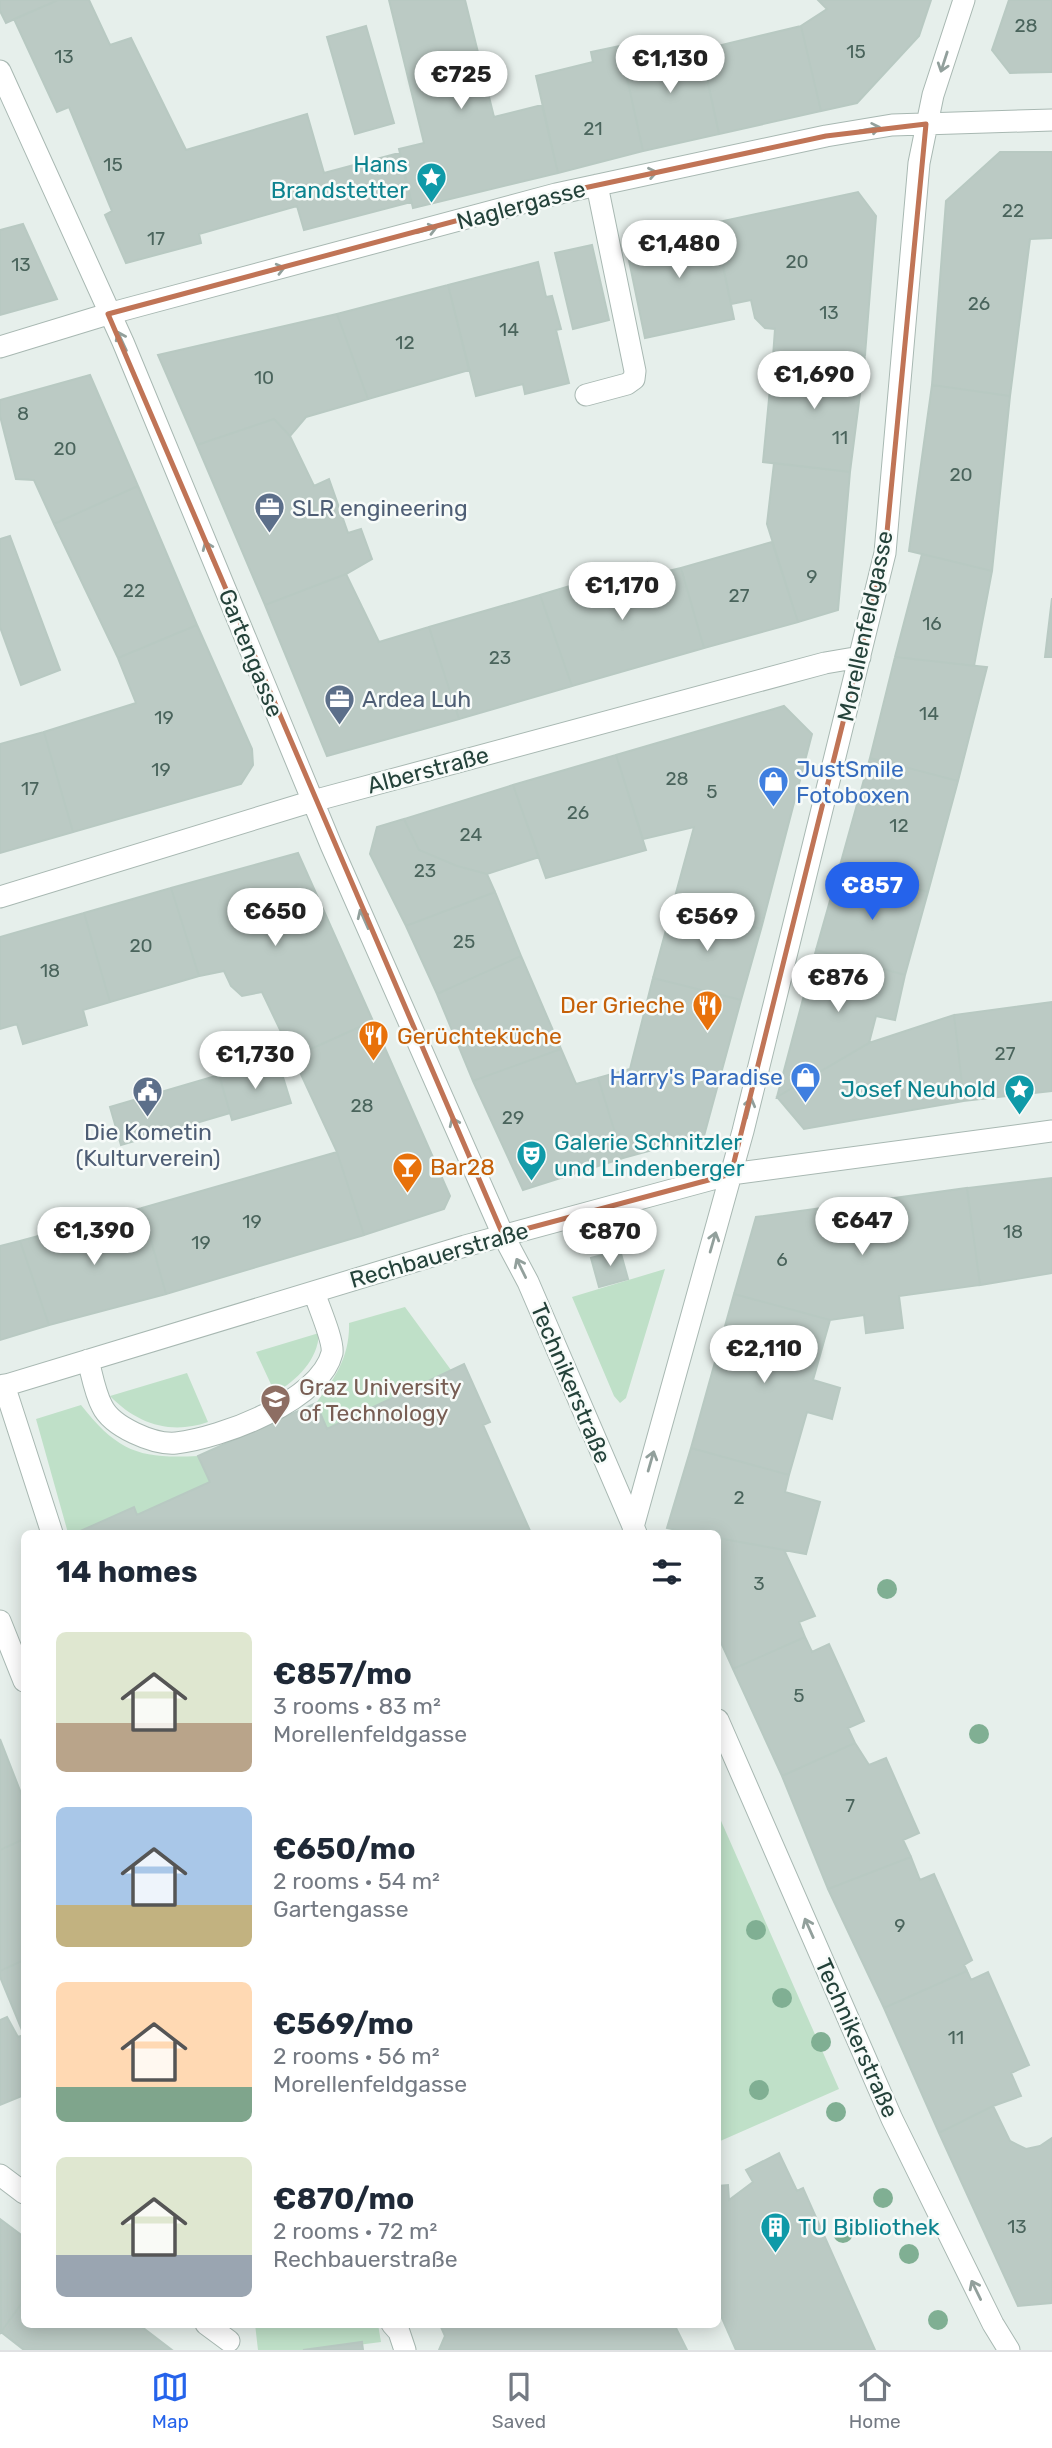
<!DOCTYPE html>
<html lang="en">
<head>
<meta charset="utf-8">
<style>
  body { margin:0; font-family:Rubik,sans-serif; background:#f6f6f7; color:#1f2937; height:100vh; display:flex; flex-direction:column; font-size:26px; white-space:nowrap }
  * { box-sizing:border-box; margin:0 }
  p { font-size:23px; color:#747a83 }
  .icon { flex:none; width:38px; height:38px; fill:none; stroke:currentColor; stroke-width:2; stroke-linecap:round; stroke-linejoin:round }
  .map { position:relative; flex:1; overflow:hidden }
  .drawer { position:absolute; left:21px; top:1530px; width:700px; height:798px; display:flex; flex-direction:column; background:#fff; border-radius:10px; box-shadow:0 4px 18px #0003 }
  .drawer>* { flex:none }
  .price { position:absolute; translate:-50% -60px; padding:0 16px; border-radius:24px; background:#fff; color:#222; font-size:23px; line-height:46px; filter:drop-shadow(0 2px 4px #0008) }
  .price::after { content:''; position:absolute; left:50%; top:42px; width:21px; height:16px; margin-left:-10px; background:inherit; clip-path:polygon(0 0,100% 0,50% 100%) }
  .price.on { background:#2563eb; color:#fff }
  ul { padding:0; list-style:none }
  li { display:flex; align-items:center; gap:21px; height:175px; padding:0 35px }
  li span { display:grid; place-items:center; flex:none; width:196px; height:140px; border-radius:10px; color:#555 }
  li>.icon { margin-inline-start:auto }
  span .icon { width:84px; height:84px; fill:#fffc; stroke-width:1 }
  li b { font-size:30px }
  h2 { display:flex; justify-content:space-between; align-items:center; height:84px; padding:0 35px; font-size:30px }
  .tabs { display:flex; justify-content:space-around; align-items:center; height:98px; border-top:2px solid #e0e1e3; background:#fff; font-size:19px; color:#747a83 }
  .tabs a { display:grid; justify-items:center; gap:4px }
  .tabs .on { color:#2563eb }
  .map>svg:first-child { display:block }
</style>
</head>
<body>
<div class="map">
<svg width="1052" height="2350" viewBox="0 0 1052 2350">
  <rect width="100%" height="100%" fill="#e6efeb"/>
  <path fill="#bfe0c8" d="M665,1269L626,1398L620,1403L614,1396L572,1297Z
    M405,1307L451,1370L409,1390L410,1392L327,1429L316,1403C335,1379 350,1356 349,1323Z
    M319,1333C318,1360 297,1380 275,1393L256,1352Z
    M187,1373L208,1422C171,1435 137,1424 110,1396Z
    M81,1405C118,1452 140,1459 198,1456L210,1482L137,1515L134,1508L76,1533H68L36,1419Z
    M718,1814L839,2089L718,2142Z
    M255,2324H378L381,2342L319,2350H258Z"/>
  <path fill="#bbcac4" stroke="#b8c9c2" stroke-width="2" d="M0,0H58L6,23L0,11Z
    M58,0H89L110,45L131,38L186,150L307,114L324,173L399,153L411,202L304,230L297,206L199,234L201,243L126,263L105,215L112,211L69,107L57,112L14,19Z
    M389,0H465L494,117L542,105L558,173L413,208L399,149L424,143Z
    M818,0H931L919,36L857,103L821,111L801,26L827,9Z
    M1009,0H1052V72L1010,73L992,50Z
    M366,26L394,123L355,134L327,37Z
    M801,26L821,111L719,134L701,50Z
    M639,42L642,55L699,42L719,134L643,151L620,46Z
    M620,46L643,151L558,173L536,76L593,62L591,52Z
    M1000,152H1052V238L1030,239L1010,396L932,385L946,201Z
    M858,192L876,216L865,355L773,357L775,329L765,328L755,318L751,300L731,304L714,223Z
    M714,223L734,319L645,338L625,241Z
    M23,224L57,299L0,315V230Z
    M592,245L609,320L573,329L555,253Z
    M538,262L546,297L552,296L561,329L556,330L569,383L525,394L523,384L476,396L448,285Z
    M448,285L469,370L368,399L337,314Z
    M337,314L368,399L306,417L290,436L274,419L197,445L158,355Z
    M865,355L850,472L763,462L773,357Z
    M90,375L138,486L54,524L34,480L16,479L0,416V400Z
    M932,385L1010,396L992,571L909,551Z
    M274,419L290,436L314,486L329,479L348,533L361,529L372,559L346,574L265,605L197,445Z
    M774,463L850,472L838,610L798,622L767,524Z
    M138,486L197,625L118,658L54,524Z
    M10,536L60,670L21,685L0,627V539Z
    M772,542L798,622L704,648L681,568Z
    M922,554L992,571L974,666L895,657Z
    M647,563L651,575L681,568L704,648L572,686L540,595Z
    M346,574L379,642L429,627L459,719L327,756L265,605Z
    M540,595L572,686L459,719L429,627Z
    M1052,598V657H1045Z
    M197,625L252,749L253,765L241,784L73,832L44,732L136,703L118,658Z
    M895,657L987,667L958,781L870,758Z
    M784,706L812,734L761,929L673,904L694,827L643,839L616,755Z
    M44,732L73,832L0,853V744Z
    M616,755L646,850L546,878L513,785Z
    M870,758L958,781L928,892L839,869Z
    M513,785L539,857L487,874L457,866L419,850L404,819Z
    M404,819L419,850L457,866L487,874L495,892L406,926L370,854L377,827Z
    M298,853L373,1021L293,1057L262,992L242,996L231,986L224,971L199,976L171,888Z
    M839,869L928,892L905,975L816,950Z
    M171,888L199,976L110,1002L84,913Z
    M495,892L521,956L437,994L406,926Z
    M673,904L761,929L741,1000L653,978Z
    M84,913L110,1002L83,1010L87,1025L23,1044L17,1024L0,1029V937Z
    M816,950L905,975L895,1020L876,1016L869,1043L777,1097Z
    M521,956L561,1049L473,1081L437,994Z
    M653,978L741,1000L704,1136L623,1158L598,1078L630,1069Z
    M1052,1002V1091L964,1101L954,1015Z
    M954,1015L964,1101L804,1129L777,1097L869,1043Z
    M373,1021L450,1196L444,1209L364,1235L337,1152L293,1057Z
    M561,1049L576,1084L598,1078L623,1158L523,1190L473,1081Z
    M278,1061L291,1103L232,1120L220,1078Z
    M219,1075L230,1113L121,1145L110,1107Z
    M337,1152L364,1235L166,1294L142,1208Z
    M1052,1178V1273L980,1285L967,1188Z
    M967,1188L980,1285L899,1296L903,1328L866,1333L864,1315L830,1320L734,1294L756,1217Z
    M142,1208L166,1294L49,1325L20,1241Z
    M20,1241L49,1325L0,1340V1246Z
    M620,1250L628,1279L599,1287L591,1258Z
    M734,1294L830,1320L813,1380L840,1388L832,1419L807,1412L789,1475L691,1448Z
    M464,1364L490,1422L483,1425L531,1533H76L134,1507L137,1515L210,1482L198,1456L316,1403L327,1429Z
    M691,1448L789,1475L785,1492L820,1502L806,1554L718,1538V1533H692L667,1528Z
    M718,1538L784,1550L815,1616L799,1622L805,1637L733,1669L718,1636Z
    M805,1637L812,1652L829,1644L864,1721L848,1728L855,1743L782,1776L733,1669Z
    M0,1739L24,1801V1839L0,1850Z
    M855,1743L869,1765L886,1758L919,1833L903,1840L911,1857L828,1889L782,1776Z
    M24,1839V1960L0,1971V1850Z
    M911,1857L920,1880L934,1874L972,1960L964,1965L967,1971L884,2008L828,1889Z
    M24,1960V2035L0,1977V1971Z
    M967,1971L971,1980L988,1972L1029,2065L1011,2073L1021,2096L993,2106L939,2133L884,2008Z
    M7,2017L18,2037L24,2035V2095L0,2105V2020Z
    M993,2106L1010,2141L1026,2149L1040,2146L1052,2138V2303L1018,2306L939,2133Z
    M779,2153L797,2191L803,2188L875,2350H736L718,2309V2186L728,2185L729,2200L753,2182L746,2170Z
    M0,2219L24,2237V2300L1,2332Z
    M24,2300V2324H138L172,2350H24L1,2332Z
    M434,2324H674L687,2350H439L445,2336L441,2327Z
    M362,2342L363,2350H303Z"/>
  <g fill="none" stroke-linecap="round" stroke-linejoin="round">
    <defs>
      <path id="minor" d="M0,71L123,342L331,845L503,1235L528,1282L636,1533
        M0,347L108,314L556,194L826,136L892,125L1052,120
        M586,395L627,384L634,379L635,371L597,185
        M0,897L313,801L825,663L860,657
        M88,1360C92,1375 95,1393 102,1406C112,1427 154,1445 176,1443C221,1438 320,1401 332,1353C334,1341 318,1305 314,1292
        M4,1385L52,1533
        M0,1387L465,1246L731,1174L1052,1131
        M633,1527L743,1131L885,553L919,163L933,95L964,0
        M0,1621L24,1681
        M718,1720L892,2119L993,2324L1009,2350
        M0,2175L24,2193
        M206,2324L229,2341
        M392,2324L399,2332L405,2350"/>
    </defs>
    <use href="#minor" stroke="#a8b8b2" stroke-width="23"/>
    <use href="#minor" stroke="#fff" stroke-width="21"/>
  </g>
  <g fill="#80af93">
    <circle cx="887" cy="1589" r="10"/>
    <circle cx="979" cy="1734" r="10"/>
    <circle cx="756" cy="1930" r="10"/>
    <circle cx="782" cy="1998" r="10"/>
    <circle cx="821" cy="2042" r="10"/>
    <circle cx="759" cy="2090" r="10"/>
    <circle cx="836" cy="2112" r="10"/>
    <circle cx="883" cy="2198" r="10"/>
    <circle cx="843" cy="2233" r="10"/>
    <circle cx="909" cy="2254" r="10"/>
    <circle cx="938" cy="2320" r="10"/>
  </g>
  <defs><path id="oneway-shaft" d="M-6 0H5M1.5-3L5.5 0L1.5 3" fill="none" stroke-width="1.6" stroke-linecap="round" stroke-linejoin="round" transform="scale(1.75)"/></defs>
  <g stroke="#92a09c">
    <use href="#oneway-shaft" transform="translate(944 62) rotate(108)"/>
    <use href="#oneway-shaft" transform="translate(870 129) rotate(-10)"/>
    <use href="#oneway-shaft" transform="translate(647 174) rotate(-12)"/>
    <use href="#oneway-shaft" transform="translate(427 230) rotate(-15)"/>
    <use href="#oneway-shaft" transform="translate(275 270) rotate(-15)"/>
    <use href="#oneway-shaft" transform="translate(122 341) rotate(-115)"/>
    <use href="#oneway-shaft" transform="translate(209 551) rotate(-112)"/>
    <use href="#oneway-shaft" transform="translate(364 919) rotate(-114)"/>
    <use href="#oneway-shaft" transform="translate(749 1108) rotate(-76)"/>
    <use href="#oneway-shaft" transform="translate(456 1127) rotate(-114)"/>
    <use href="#oneway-shaft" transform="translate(713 1242) rotate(-74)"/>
    <use href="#oneway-shaft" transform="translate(521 1268) rotate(-116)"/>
    <use href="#oneway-shaft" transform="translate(651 1461) rotate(-74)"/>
    <use href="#oneway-shaft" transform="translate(809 1928) rotate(-114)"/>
    <use href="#oneway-shaft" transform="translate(976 2290) rotate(-116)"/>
  </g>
  <path fill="none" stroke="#c07456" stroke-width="5" stroke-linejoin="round" d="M926,124L885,553L731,1174L503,1235L108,314L556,194L826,136Z"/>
  <defs>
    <symbol id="sight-pin" viewBox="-11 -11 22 30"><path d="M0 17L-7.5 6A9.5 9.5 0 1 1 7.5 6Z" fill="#0f9aa8" stroke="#f7fbf9"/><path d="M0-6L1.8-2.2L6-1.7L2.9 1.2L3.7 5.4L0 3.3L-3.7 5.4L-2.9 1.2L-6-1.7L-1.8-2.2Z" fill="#fff"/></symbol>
    <symbol id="office-pin" viewBox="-11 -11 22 30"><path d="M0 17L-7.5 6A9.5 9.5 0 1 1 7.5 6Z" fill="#5c6f8a" stroke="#f7fbf9"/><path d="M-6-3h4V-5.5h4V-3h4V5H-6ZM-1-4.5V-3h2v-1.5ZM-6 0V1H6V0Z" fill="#fff"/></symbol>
    <symbol id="shop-pin" viewBox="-11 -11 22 30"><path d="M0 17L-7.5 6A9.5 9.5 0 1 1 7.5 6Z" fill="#3f7fe0" stroke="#f7fbf9"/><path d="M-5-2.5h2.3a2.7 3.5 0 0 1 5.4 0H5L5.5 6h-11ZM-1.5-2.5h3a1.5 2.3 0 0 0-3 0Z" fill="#fff"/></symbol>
    <symbol id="restaurant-pin" viewBox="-11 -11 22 30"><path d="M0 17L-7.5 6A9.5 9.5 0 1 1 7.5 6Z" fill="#e8710a" stroke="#f7fbf9"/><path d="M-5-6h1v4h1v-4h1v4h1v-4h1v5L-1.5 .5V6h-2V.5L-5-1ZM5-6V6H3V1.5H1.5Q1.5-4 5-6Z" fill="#fff"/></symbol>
    <symbol id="civic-pin" viewBox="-11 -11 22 30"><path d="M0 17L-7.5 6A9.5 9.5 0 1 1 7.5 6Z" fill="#5c6f8a" stroke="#f7fbf9"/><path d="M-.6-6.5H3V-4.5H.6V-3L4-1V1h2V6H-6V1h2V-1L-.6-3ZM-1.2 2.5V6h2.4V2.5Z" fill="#fff"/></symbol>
    <symbol id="theatre-pin" viewBox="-11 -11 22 30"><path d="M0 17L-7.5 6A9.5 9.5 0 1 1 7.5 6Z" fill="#0f9aa8" stroke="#f7fbf9"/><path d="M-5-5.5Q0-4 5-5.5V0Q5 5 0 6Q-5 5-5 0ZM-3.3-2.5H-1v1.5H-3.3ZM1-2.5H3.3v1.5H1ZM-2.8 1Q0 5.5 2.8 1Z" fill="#fff"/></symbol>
    <symbol id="bar-pin" viewBox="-11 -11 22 30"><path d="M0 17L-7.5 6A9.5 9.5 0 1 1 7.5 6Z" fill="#e8710a" stroke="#f7fbf9"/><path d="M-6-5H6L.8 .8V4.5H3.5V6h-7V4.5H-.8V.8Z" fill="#fff"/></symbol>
    <symbol id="university-pin" viewBox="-11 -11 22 30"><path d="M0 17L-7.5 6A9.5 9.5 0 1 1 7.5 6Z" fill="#8d6e63" stroke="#f7fbf9"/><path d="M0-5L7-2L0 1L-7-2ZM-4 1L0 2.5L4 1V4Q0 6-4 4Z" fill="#fff"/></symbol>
    <symbol id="building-pin" viewBox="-11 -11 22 30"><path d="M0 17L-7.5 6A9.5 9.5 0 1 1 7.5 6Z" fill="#0f9aa8" stroke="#f7fbf9"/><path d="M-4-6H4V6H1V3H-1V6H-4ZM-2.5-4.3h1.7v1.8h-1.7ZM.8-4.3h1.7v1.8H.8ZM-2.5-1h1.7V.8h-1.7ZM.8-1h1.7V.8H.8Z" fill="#fff"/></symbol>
  </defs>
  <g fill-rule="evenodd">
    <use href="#sight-pin" x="414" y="160" width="35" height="47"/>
    <use href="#office-pin" x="252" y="490" width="35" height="47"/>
    <use href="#office-pin" x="322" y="682" width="35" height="47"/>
    <use href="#shop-pin" x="756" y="764" width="35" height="47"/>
    <use href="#restaurant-pin" x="690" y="988" width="35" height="47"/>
    <use href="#restaurant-pin" x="356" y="1018" width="35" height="47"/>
    <use href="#shop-pin" x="788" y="1060" width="35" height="47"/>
    <use href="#sight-pin" x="1002" y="1072" width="35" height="47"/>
    <use href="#civic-pin" x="130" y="1074" width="35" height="47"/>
    <use href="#theatre-pin" x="514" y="1138" width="35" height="47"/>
    <use href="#bar-pin" x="390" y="1150" width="35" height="47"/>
    <use href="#university-pin" x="258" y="1382" width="35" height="47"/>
    <use href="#building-pin" x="758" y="2210" width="35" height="47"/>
  </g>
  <g text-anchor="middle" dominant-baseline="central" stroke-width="5" stroke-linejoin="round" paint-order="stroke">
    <g font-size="19" fill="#4a645c">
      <text x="1026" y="25">28</text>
      <text x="856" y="51">15</text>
      <text x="64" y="56">13</text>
      <text x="593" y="128">21</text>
      <text x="113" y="164">15</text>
      <text x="1013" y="210">22</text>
      <text x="156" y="238">17</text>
      <text x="797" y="261">20</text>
      <text x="21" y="264">13</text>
      <text x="979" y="303">26</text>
      <text x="829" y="312">13</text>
      <text x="509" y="329">14</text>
      <text x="405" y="342">12</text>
      <text x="264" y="377">10</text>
      <text x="23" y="413">8</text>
      <text x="840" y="437">11</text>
      <text x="65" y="448">20</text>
      <text x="961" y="474">20</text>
      <text x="812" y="576">9</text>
      <text x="134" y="590">22</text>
      <text x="739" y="595">27</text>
      <text x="932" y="623">16</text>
      <text x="500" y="657">23</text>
      <text x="929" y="713">14</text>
      <text x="164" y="717">19</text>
      <text x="161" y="769">19</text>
      <text x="677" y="778">28</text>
      <text x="30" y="788">17</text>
      <text x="712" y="791">5</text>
      <text x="578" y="812">26</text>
      <text x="899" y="825">12</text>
      <text x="471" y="834">24</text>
      <text x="425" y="870">23</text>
      <text x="464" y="941">25</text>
      <text x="141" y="945">20</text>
      <text x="50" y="970">18</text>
      <text x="1005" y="1053">27</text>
      <text x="362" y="1105">28</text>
      <text x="513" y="1117">29</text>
      <text x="252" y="1221">19</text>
      <text x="1013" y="1231">18</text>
      <text x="201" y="1242">19</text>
      <text x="782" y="1259">6</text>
      <text x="739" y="1497">2</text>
      <text x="759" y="1583">3</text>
      <text x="799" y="1695">5</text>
      <text x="850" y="1805">7</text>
      <text x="900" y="1925">9</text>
      <text x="956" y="2037">11</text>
      <text x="1017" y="2226">13</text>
    </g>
    <g font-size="23" fill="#0d838f" stroke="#f7fbf9" text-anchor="end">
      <text x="408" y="164">Hans<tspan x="408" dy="26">Brandstetter</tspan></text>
      <text x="996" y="1089">Josef Neuhold</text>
      <text x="554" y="1142" text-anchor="start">Galerie Schnitzler<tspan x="554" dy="26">und Lindenberger</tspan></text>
      <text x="798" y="2227" text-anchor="start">TU Bibliothek</text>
    </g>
    <g font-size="23" fill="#24423a" stroke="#f7fbf9">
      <text transform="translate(521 205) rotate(-15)">Naglergasse</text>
      <text transform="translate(865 626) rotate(-78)">Morellenfeldgasse</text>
      <text transform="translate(251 653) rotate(68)">Gartengasse</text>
      <text transform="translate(428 770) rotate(-15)">Alberstraße</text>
      <text transform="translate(439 1255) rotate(-16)">Rechbauerstraße</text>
      <text transform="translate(571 1383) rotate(67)">Technikerstraße</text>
      <text transform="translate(857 2038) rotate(66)">Technikerstraße</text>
    </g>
    <g font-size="23" fill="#4e5e75" stroke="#f7fbf9" text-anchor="start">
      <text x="292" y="508">SLR engineering</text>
      <text x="362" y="699">Ardea Luh</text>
      <text x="148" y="1132" text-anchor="middle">Die Kometin<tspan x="148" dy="26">(Kulturverein)</tspan></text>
    </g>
    <g font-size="23" fill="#366cbe" stroke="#f7fbf9" text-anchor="start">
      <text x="796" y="769">JustSmile<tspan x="796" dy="26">Fotoboxen</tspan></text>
      <text x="783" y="1077" text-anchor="end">Harry's Paradise</text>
    </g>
    <g font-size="23" fill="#c56008" stroke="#f7fbf9" text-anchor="start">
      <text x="685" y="1005" text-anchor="end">Der Grieche</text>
      <text x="397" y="1036">Gerüchteküche</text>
      <text x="430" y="1167">Bar28</text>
    </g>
    <g font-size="23" fill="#785e54" stroke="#f7fbf9" text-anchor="start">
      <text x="299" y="1387">Graz University<tspan x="299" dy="26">of Technology</tspan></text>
    </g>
  </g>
</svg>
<b class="price" style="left:670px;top:95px">€1,130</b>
<b class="price" style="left:461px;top:111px">€725</b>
<b class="price" style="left:679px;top:280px">€1,480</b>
<b class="price" style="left:814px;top:411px">€1,690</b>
<b class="price" style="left:622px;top:622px">€1,170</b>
<b class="price on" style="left:872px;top:922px">€857</b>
<b class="price" style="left:275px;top:948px">€650</b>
<b class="price" style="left:707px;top:953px">€569</b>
<b class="price" style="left:838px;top:1014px">€876</b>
<b class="price" style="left:255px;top:1091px">€1,730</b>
<b class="price" style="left:862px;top:1257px">€647</b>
<b class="price" style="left:94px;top:1267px">€1,390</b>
<b class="price" style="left:610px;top:1268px">€870</b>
<b class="price" style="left:764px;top:1385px">€2,110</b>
<section class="drawer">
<h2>14 homes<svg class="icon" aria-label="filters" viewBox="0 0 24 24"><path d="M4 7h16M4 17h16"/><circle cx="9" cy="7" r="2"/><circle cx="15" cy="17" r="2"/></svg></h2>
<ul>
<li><span style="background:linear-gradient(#dfe7d0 65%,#b9a48a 0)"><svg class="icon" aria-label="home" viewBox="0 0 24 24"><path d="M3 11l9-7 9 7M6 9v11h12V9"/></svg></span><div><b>€857/mo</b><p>3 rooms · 83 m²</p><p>Morellenfeldgasse</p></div></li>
<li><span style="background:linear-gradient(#a9c7e8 70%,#c2b280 0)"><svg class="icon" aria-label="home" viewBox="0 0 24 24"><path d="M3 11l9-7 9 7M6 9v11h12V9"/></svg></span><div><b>€650/mo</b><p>2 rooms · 54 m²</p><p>Gartengasse</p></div></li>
<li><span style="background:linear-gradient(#ffd9b3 75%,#7fa58c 0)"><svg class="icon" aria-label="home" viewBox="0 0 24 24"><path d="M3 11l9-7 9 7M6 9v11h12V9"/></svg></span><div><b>€569/mo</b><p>2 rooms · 56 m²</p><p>Morellenfeldgasse</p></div></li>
<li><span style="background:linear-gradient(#dfe7d0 70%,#9aa5b1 0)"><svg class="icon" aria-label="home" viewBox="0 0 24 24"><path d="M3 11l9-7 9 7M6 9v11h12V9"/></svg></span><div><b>€870/mo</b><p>2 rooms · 72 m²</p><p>Rechbauerstraße</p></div></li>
</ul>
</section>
</div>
<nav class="tabs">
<a class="on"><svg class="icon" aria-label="map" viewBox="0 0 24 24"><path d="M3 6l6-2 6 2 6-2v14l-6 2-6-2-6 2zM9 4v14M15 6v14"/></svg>Map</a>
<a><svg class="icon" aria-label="saved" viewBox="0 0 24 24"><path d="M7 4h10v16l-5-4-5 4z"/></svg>Saved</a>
<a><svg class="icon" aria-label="home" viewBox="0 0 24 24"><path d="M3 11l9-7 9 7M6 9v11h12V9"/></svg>Home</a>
</nav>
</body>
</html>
